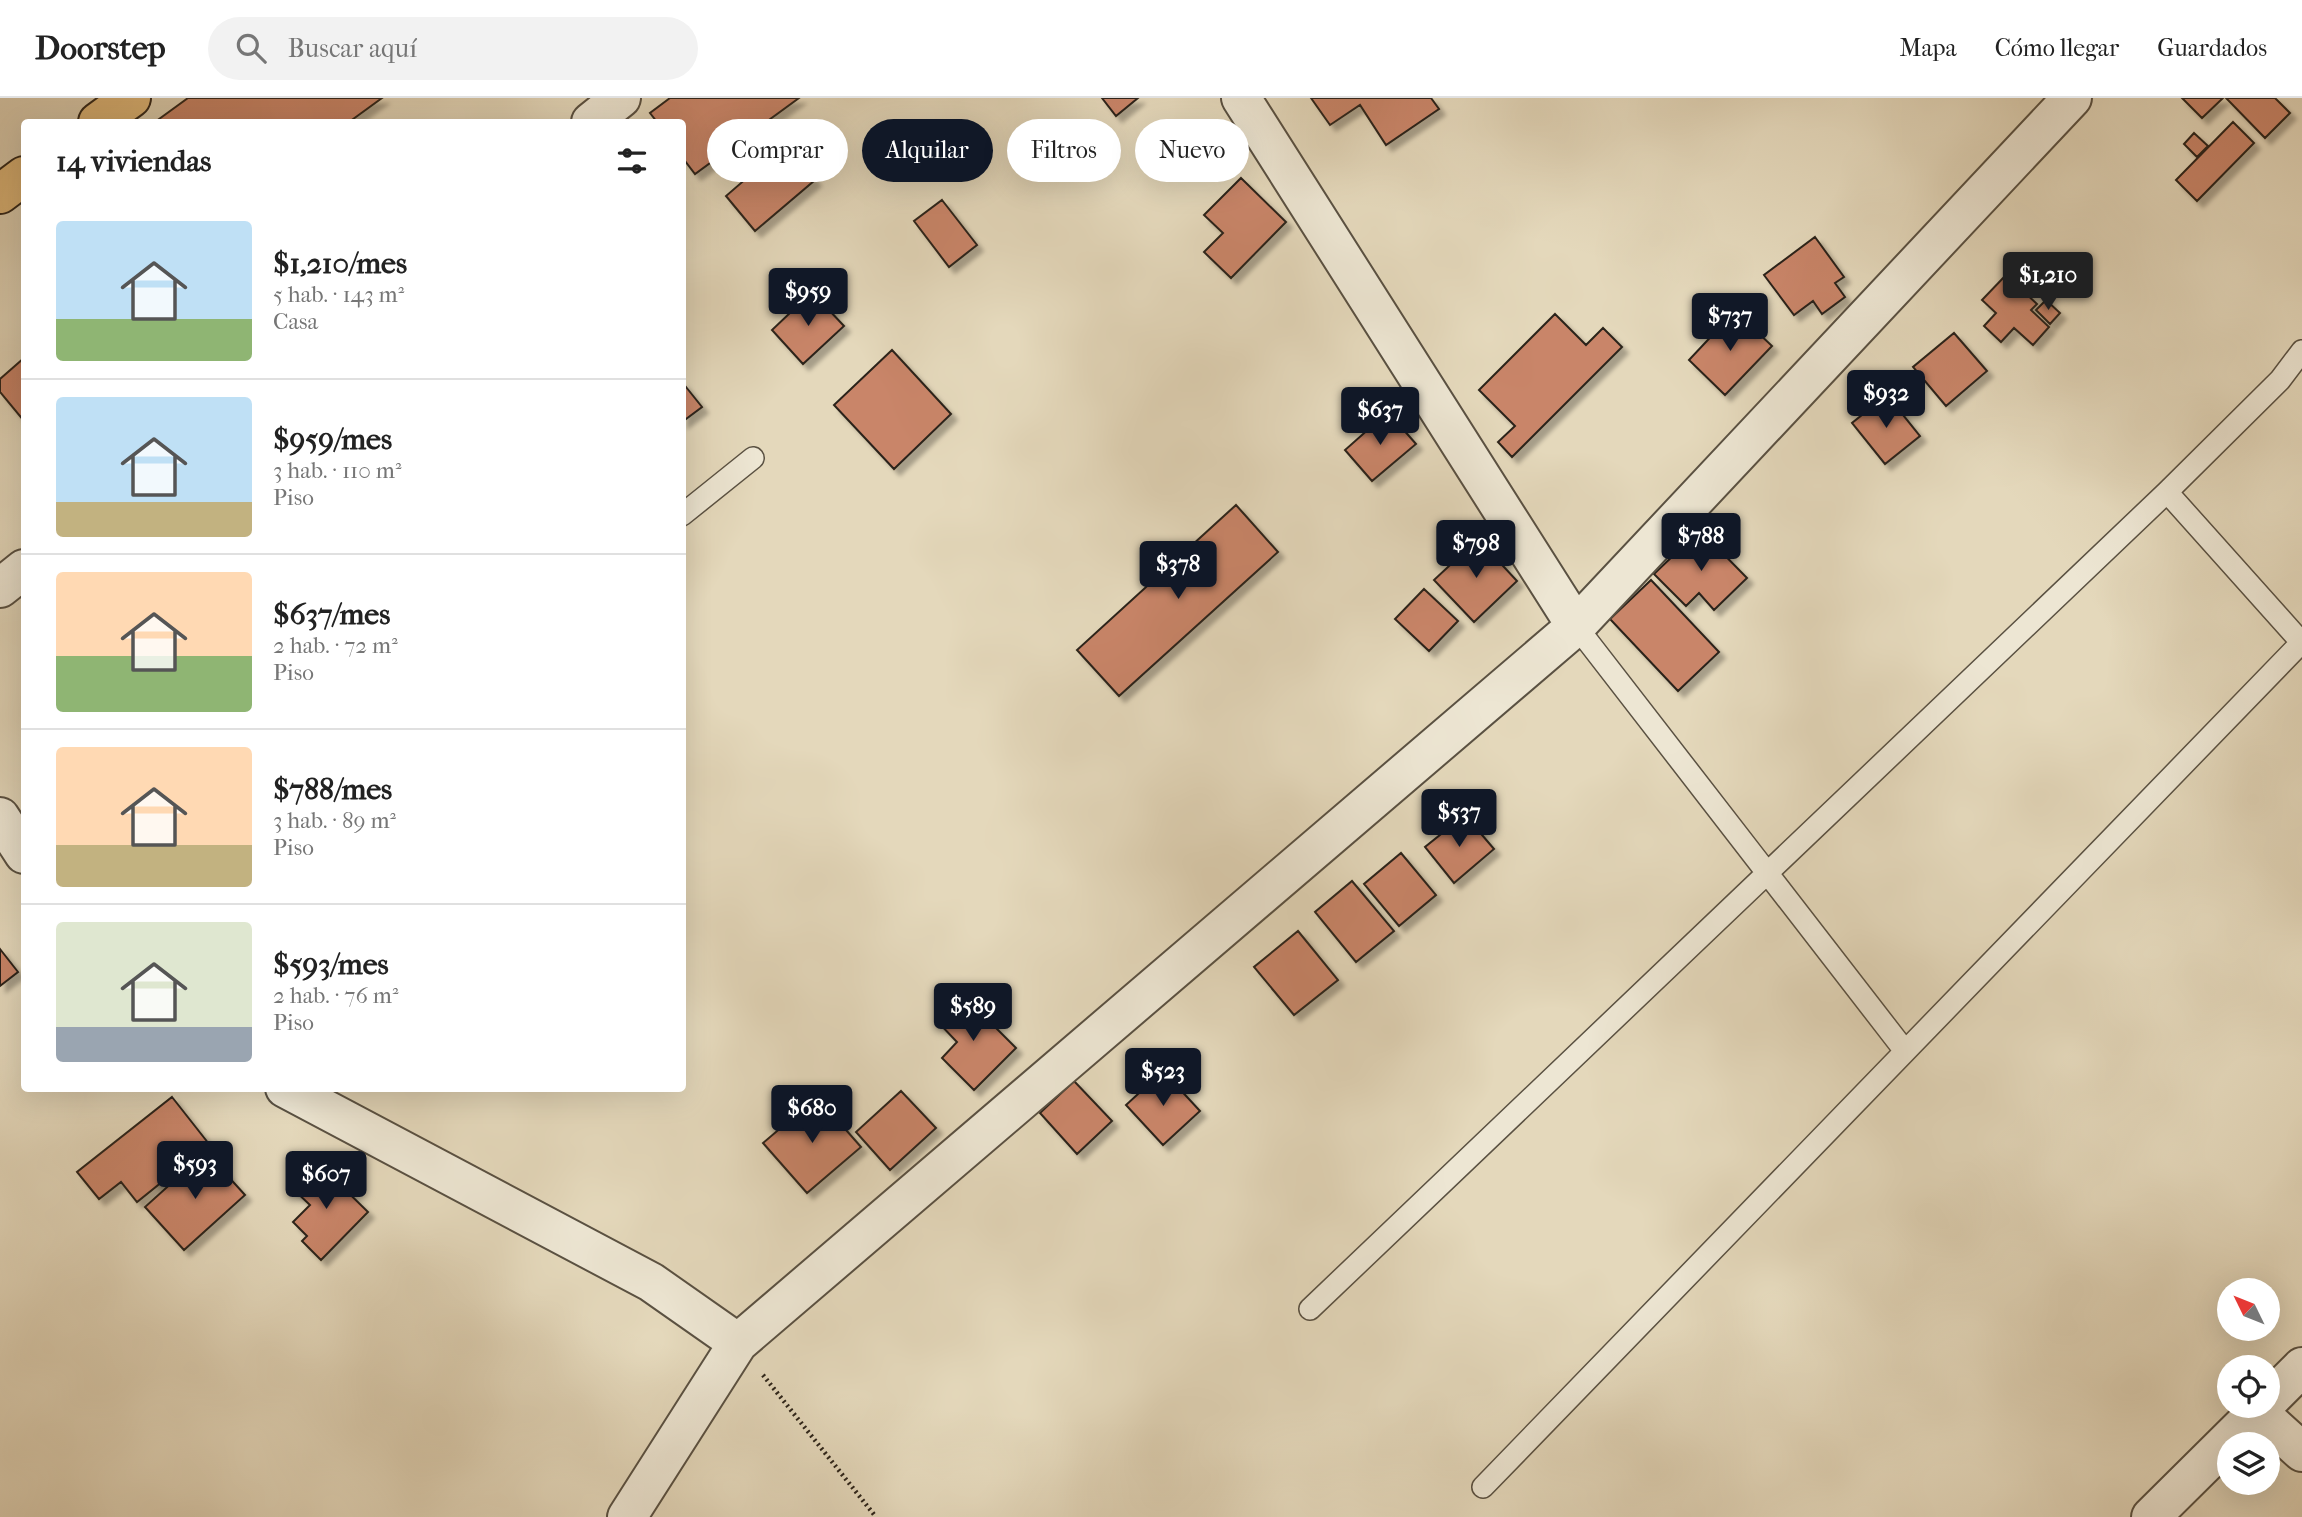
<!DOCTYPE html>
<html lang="es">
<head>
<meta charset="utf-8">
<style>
  body { margin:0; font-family:"IM FELL French Canon",serif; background:#f2f2f2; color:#222; height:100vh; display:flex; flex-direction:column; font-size:26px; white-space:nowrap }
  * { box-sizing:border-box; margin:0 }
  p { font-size:23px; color:#767676 }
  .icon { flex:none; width:38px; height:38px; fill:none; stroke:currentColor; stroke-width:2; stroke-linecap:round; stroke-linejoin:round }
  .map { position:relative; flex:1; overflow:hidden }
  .side { position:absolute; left:21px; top:21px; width:665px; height:973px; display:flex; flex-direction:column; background:#fff; border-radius:7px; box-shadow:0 7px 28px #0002 }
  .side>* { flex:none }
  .guide { position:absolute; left:707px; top:21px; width:665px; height:63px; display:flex; gap:14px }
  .needle { width:46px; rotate:313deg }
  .tools { position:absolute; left:2217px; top:1180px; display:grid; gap:14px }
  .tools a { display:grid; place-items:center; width:63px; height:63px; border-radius:50%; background:#fff; box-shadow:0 7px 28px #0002; font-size:35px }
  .price { position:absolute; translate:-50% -60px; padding:0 16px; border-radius:7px; background:#111827; color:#fff; font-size:23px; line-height:46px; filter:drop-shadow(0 2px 4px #0008) }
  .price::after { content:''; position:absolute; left:50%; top:42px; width:21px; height:16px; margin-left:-10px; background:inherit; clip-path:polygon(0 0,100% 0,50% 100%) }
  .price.on { background:#222; color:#fff }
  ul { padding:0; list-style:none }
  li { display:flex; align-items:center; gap:21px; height:175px; padding:0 35px }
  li+li { border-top:2px solid #e0e0e0 }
  li span { display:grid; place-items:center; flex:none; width:196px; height:140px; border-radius:7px; color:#555 }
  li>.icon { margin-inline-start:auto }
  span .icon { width:84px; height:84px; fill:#fffc; stroke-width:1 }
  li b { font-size:30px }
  h2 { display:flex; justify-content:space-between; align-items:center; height:84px; padding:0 35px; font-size:30px }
  .tag { padding:0 24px; border-radius:32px; background:#fff; box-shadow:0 7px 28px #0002; font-size:24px; line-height:63px }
  .tag.on { background:#111827; color:#fff }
  header { display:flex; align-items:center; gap:42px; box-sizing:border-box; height:98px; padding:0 35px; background:#fff; border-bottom:2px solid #e0e0e0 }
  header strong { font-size:33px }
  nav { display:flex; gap:38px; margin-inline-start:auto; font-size:24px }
  .search { width:490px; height:63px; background:#f2f2f2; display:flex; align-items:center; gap:18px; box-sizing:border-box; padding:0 24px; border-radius:38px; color:#767676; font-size:26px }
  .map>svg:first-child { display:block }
</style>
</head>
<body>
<header>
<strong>Doorstep</strong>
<div class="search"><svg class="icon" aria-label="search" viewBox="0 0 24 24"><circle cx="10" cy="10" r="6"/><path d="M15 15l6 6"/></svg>Buscar aquí</div>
<nav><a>Mapa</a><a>Cómo llegar</a><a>Guardados</a></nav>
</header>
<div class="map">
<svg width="2302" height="1419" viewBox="0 0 2302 1419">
  <defs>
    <filter id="shadow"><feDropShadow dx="6" dy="6" stdDeviation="2" flood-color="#0004"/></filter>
  </defs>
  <rect width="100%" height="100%" fill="#e4d8bb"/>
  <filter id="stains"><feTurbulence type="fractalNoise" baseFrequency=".00286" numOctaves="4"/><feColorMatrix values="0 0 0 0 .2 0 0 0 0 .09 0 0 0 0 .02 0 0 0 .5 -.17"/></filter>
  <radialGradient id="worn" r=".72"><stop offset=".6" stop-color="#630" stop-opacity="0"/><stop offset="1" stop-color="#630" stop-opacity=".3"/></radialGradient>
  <path fill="#c98569" stroke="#2c241a" stroke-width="2" filter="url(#shadow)" d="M188,0H382L349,24H155Z
    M670,0H799L695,76L682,59V24H657L650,15Z
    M1102,0H1138L1116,18Z
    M1311,0H1431L1439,11L1386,47L1360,7L1330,27Z
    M2182,0H2223L2202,20Z
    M2226,0H2275L2290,15L2265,40Z
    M2233,24L2254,45L2197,103L2176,82Z
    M2194,35L2208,48L2197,59L2184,46Z
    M786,46L815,82L755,133L726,98Z
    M1241,80L1286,124L1231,180L1204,154L1223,135L1204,117Z
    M942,102L977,147L949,169L914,123Z
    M1815,139L1844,179L1835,185L1845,199L1822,216L1813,203L1794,217L1764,177Z
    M2006,177L2037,206L2031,212L2049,229L2033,247L2014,230L2001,244L1984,228L1996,215L1982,202Z
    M812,194L844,228L803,266L772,232Z
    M2046,202L2060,215L2050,226L2036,212Z
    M1735,213L1772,248L1725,297L1689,262Z
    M1555,216L1586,247L1603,230L1622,249L1512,359L1498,344L1515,328L1479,292Z
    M1954,235L1987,273L1946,308L1913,269Z
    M892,252L951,316L894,371L834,307Z
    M24,260V323L0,294V281Z
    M682,284L702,309L682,324Z
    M1887,297L1920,338L1885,366L1852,325Z
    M1388,314L1416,346L1372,383L1345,352Z
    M1236,407L1278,454L1119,598L1077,552Z
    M1700,432L1747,480L1714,512L1699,495L1686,508L1654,476Z
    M1478,441L1517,483L1474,524L1434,482Z
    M1651,482L1719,554L1678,593L1610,521Z
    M1424,491L1458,523L1429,553L1395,521Z
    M1465,717L1494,751L1454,785L1425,749Z
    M1401,755L1436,797L1399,828L1364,786Z
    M1352,783L1394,833L1356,864L1315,814Z
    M1298,833L1338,882L1294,917L1254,869Z
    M0,851L18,874L0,888Z
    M962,896L1016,950L974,992L942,960L957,944L936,922Z
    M1163,973L1200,1013L1163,1047L1126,1007Z
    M1074,983L1112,1023L1077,1056L1040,1015Z
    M901,993L936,1030L890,1072L856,1034Z
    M172,999L209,1046L137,1104L121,1084L99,1101L77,1074Z
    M817,999L861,1049L807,1095L763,1045Z
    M206,1054L245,1097L184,1152L145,1109Z
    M317,1064L368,1114L321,1162L302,1143L307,1138L293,1124L310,1107L292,1090Z"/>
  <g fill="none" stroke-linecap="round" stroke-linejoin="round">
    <defs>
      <path id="service" d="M2167,394L2302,545
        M682,417L753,360
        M1576,528L1905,953
        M1310,1211L2167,394L2280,282L2302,253
        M1483,1389L2302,544"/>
      <path id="minor" d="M1241,0L1576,528
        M591,24L621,0
        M0,490L24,471
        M0,719L24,756
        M285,990L651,1184L738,1245
        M2268,1303L2302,1269
        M2258,1314L2302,1354
        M627,1419L738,1245L1576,528L2072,0
        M2151,1419L2264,1307"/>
      <path id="primary" d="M98,24L131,0
        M0,96L24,78"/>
    </defs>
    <use href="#service" stroke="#5a5142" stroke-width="24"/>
    <use href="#minor" stroke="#5a5142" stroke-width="42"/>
    <use href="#primary" stroke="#2c241a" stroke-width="42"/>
    <path stroke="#2c241a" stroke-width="4.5" stroke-dasharray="2 3.5" stroke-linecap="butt" d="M763,1277L876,1419"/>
    <use href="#service" stroke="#ede6d3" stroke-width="21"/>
    <use href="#minor" stroke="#ede6d3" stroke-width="38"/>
    <use href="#primary" stroke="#e2bc7e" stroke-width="38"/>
  </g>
  <rect width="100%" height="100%" filter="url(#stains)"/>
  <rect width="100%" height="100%" fill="url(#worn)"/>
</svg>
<div class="tools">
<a><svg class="needle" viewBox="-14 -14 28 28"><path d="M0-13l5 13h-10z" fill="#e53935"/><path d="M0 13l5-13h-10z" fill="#767676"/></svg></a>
<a><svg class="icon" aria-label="locate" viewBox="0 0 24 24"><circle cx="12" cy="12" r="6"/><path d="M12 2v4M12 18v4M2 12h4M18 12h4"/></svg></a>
<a><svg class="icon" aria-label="layers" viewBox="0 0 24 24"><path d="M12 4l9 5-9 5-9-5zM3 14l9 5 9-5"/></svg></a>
</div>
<b class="price on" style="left:2048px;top:214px">$1,210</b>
<b class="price" style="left:808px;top:230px">$959</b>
<b class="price" style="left:1730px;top:255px">$737</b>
<b class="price" style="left:1886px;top:332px">$932</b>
<b class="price" style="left:1380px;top:349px">$637</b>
<b class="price" style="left:1701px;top:475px">$788</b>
<b class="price" style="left:1476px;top:482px">$798</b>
<b class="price" style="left:1178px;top:503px">$378</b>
<b class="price" style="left:1459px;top:751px">$537</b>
<b class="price" style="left:973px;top:945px">$589</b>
<b class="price" style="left:1163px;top:1010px">$523</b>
<b class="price" style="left:812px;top:1047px">$680</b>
<b class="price" style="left:195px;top:1103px">$593</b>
<b class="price" style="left:326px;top:1113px">$607</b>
<div class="guide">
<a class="tag">Comprar</a>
<a class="tag on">Alquilar</a>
<a class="tag">Filtros</a>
<a class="tag">Nuevo</a>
</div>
<section class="side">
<h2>14 viviendas<svg class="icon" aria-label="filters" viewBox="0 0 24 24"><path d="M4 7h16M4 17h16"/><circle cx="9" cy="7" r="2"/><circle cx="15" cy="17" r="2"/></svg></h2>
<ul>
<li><span style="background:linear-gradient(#bfe0f5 70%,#8fb573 0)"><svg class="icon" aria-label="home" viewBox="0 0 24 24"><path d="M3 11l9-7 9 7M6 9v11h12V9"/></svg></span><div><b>$1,210/mes</b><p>5 hab. · 143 m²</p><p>Casa</p></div></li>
<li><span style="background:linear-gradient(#bfe0f5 75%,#c2b280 0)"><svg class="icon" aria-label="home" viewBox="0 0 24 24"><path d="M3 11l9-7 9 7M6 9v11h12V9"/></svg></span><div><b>$959/mes</b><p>3 hab. · 110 m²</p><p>Piso</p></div></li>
<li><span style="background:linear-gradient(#ffd9b3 60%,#8fb573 0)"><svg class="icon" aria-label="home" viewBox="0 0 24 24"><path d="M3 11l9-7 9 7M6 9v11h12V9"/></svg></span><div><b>$637/mes</b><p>2 hab. · 72 m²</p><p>Piso</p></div></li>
<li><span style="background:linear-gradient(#ffd9b3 70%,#c2b280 0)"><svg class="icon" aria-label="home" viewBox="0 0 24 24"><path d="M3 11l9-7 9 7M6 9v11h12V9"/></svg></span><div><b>$788/mes</b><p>3 hab. · 89 m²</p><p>Piso</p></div></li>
<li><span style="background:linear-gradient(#dfe7d0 75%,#9aa5b1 0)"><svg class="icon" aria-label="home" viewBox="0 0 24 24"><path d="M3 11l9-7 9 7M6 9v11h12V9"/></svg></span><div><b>$593/mes</b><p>2 hab. · 76 m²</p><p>Piso</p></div></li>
</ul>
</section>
</div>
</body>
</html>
